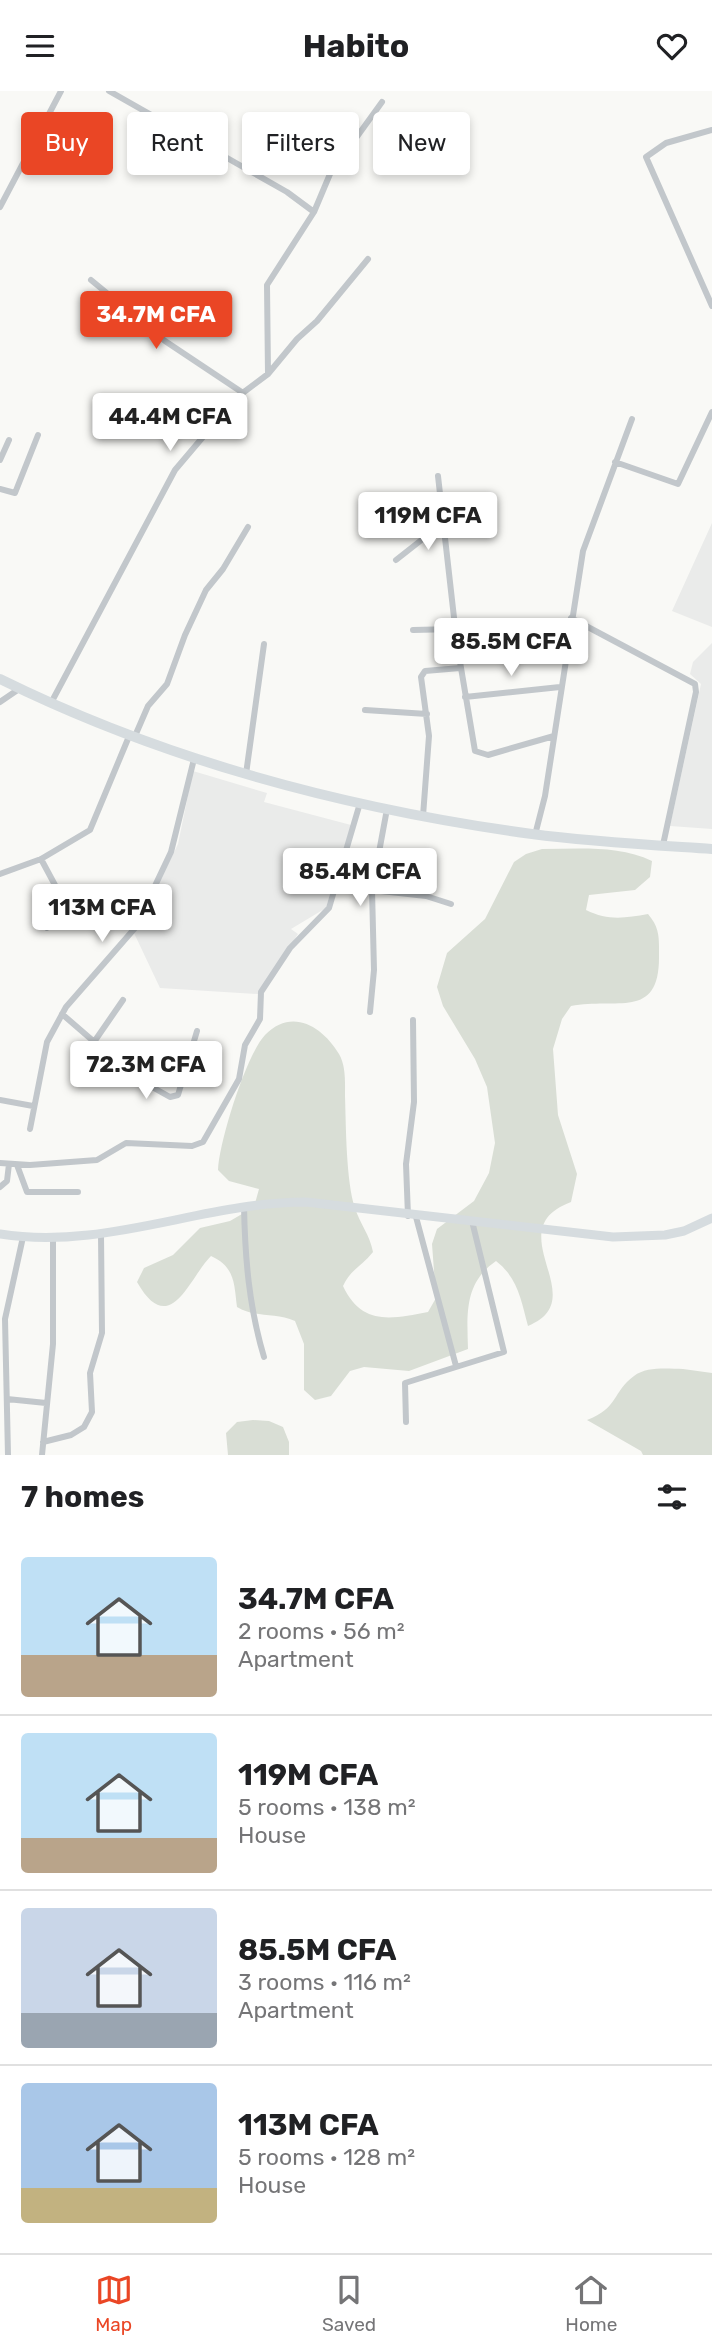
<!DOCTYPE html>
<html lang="en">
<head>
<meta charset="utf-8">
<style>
  body { margin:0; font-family:Rubik,sans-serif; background:#f2f2f2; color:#202124; height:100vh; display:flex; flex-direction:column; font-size:26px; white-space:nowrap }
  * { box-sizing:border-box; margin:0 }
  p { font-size:23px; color:#757577 }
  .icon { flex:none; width:38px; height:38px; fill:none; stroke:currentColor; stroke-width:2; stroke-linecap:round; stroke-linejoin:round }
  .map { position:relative; height:1364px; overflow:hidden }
  .panel { display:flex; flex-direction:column; background:#fff; flex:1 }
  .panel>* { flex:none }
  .top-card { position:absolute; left:21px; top:21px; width:670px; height:63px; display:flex; gap:14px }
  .price { position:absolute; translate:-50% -60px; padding:0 16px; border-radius:7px; background:#fff; color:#222; font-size:23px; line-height:46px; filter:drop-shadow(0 2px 4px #0008) }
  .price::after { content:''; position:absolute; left:50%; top:42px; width:21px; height:16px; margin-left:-10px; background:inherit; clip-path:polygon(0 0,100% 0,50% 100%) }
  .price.selected { background:#ea4625; color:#fff }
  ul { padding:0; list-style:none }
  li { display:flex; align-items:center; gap:21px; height:175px; padding:0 21px }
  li+li { border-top:2px solid #e0e0e0 }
  li span { display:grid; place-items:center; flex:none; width:196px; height:140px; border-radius:7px; color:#555 }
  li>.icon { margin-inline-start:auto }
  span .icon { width:84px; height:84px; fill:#fffc; stroke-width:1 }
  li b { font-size:30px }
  h2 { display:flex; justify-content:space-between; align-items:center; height:84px; padding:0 21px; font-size:30px }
  .chip { padding:0 24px; border-radius:7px; background:#fff; box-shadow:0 4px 10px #0003; font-size:24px; line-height:63px }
  .chip.selected { background:#ea4625; color:#fff }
  header { display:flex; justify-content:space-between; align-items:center; height:91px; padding:0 21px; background:#fff; font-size:32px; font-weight:700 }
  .tabs { display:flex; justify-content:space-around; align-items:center; height:98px; border-top:2px solid #e0e0e0; background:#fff; font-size:19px; color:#757577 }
  .tabs a { display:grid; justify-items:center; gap:4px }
  .tabs .selected { color:#ea4625 }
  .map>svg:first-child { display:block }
</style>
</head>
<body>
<header><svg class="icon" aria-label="menu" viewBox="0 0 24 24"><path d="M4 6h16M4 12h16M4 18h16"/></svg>Habito<svg class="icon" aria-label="heart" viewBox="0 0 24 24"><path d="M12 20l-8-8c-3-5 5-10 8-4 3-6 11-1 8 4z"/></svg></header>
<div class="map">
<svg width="712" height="1364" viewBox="0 0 712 1364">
  <rect width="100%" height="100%" fill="#f9f9f6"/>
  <path fill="#eaebea" d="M712,432V536L672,520Z
    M712,552V738L670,735L701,593L690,583L693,571Z
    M193,680L267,702L264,711L351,734L326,817L291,838L298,843L258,903L160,897L134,842L178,753Z"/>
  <path fill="#d9ded5" d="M542,758C579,758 618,754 652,770L650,786L635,799L589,804L586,819C608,830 625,827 648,823C660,837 659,847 659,864C660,930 617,906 571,915L562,928L553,958L558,1024L577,1083L571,1111C496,1139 595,1208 528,1235C521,1209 518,1187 496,1170C464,1192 467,1223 468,1258L409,1280L364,1276L350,1280L331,1305L315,1309L304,1299V1253L295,1230C275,1221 255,1227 237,1216C234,1192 235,1176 211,1165C189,1187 170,1249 137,1191L144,1177L173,1164L200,1137L230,1130L254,1116L259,1098L229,1090L218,1079C219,1051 246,964 265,944C292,916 323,936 339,963C346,975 345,991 345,1005C346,1034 346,1091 355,1117C360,1133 370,1144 373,1161C362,1175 350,1179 343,1195C362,1235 391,1228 428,1221L436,1207L432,1153L437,1138L474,1110L489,1082L495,1052L487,996L475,968L443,915L437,896L447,862L485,828L514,771L526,763Z
    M683,1278L712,1282V1364H643L641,1360L587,1329C619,1317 612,1301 634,1285C647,1275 669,1278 683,1278Z
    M253,1329L269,1330L283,1336L289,1351V1364H228L226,1342L237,1331Z"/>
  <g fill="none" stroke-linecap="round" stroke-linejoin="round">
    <path stroke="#c2c7cb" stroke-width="6" d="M109,0L287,101L314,121
      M712,39L666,52L646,66L712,215
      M0,116L61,0
      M91,189L165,250L243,302
      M268,283L267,194L314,121L330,83L382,11
      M0,369L9,349
      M615,371L678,393L712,321
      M438,385L457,553L475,660L488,664L554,645
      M0,398L15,402L38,344
      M396,469L443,432
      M571,527L695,593L696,601L663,754
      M413,539L455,538
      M457,553L540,539H569
      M465,606L560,596
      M0,611L19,598
      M51,612L175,379L236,307L268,283L297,248L317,230L368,168
      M365,619L427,623
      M135,645L148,615L167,593L185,544L206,499L223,478L248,436
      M246,683L264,553
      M423,725L429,645L421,586L425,580L460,577
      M535,744L545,705L583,460L632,328
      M41,768L63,809L44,827L47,837
      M0,783L41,768L90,739L130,643
      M372,799L426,805L451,813
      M370,921L374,879L372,799L387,718
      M62,923L136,987L170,1006L178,1004L197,940
      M94,951L123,909
      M0,1009L33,1015
      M30,1038L47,951L66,916L135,837L171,761L194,668
      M0,1072L30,1074L97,1069L126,1052L192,1055L203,1051L239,988L245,954L260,928L261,901L290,857L329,817L360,712
      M17,1074L27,1101H78
      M0,1096L7,1090L9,1073
      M244,1115C245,1167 249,1216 264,1266
      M408,1125L406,1073L414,1011L413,929
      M416,1126L456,1275
      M7,1308L46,1312
      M406,1331L405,1292L504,1261L472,1130
      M43,1351L71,1344L84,1336L92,1321L90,1282L102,1242L101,1144
      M8,1364L5,1228L23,1146
      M42,1364L53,1253V1148"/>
    <path stroke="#d6dcdf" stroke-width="9" d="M0,1143C104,1160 203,1111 306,1111L613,1146L665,1144L684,1140L712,1127"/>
    <path stroke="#d6dcdf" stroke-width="10" d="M0,588C166,670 349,718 532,743C592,751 652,754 712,758"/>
  </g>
</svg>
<b class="price selected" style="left:156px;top:260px">34.7M CFA</b>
<b class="price" style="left:170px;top:362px">44.4M CFA</b>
<b class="price" style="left:428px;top:461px">119M CFA</b>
<b class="price" style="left:511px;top:587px">85.5M CFA</b>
<b class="price" style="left:360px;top:817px">85.4M CFA</b>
<b class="price" style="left:102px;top:853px">113M CFA</b>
<b class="price" style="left:146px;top:1010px">72.3M CFA</b>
<div class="top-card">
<a class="chip selected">Buy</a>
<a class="chip">Rent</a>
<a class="chip">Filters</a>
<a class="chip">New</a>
</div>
</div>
<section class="panel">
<h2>7 homes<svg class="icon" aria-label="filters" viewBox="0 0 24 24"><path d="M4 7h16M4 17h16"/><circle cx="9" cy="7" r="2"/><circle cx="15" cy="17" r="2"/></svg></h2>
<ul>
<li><span style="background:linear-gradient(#bfe0f5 70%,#b9a48a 0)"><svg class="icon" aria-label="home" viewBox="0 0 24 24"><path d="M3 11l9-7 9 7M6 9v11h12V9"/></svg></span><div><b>34.7M CFA</b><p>2 rooms · 56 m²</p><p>Apartment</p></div></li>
<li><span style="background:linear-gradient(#bfe0f5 75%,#b9a48a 0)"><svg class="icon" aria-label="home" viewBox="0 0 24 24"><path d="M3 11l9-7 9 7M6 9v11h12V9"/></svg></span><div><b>119M CFA</b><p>5 rooms · 138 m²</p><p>House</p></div></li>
<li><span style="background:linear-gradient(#c9d6e8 75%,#9aa5b1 0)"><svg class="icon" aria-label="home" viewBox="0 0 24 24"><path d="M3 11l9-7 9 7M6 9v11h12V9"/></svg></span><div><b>85.5M CFA</b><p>3 rooms · 116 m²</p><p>Apartment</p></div></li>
<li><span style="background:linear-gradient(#a9c7e8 75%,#c2b280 0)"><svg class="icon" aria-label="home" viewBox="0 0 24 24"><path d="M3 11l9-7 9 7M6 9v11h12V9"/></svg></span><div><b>113M CFA</b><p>5 rooms · 128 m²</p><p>House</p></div></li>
</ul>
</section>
<nav class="tabs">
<a class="selected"><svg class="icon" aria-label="map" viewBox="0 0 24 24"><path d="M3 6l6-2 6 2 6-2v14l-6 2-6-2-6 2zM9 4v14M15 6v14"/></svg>Map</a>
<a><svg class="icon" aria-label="saved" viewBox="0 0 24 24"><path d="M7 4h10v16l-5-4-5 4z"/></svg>Saved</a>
<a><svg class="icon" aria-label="home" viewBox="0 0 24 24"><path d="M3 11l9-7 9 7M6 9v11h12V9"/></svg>Home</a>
</nav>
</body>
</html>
